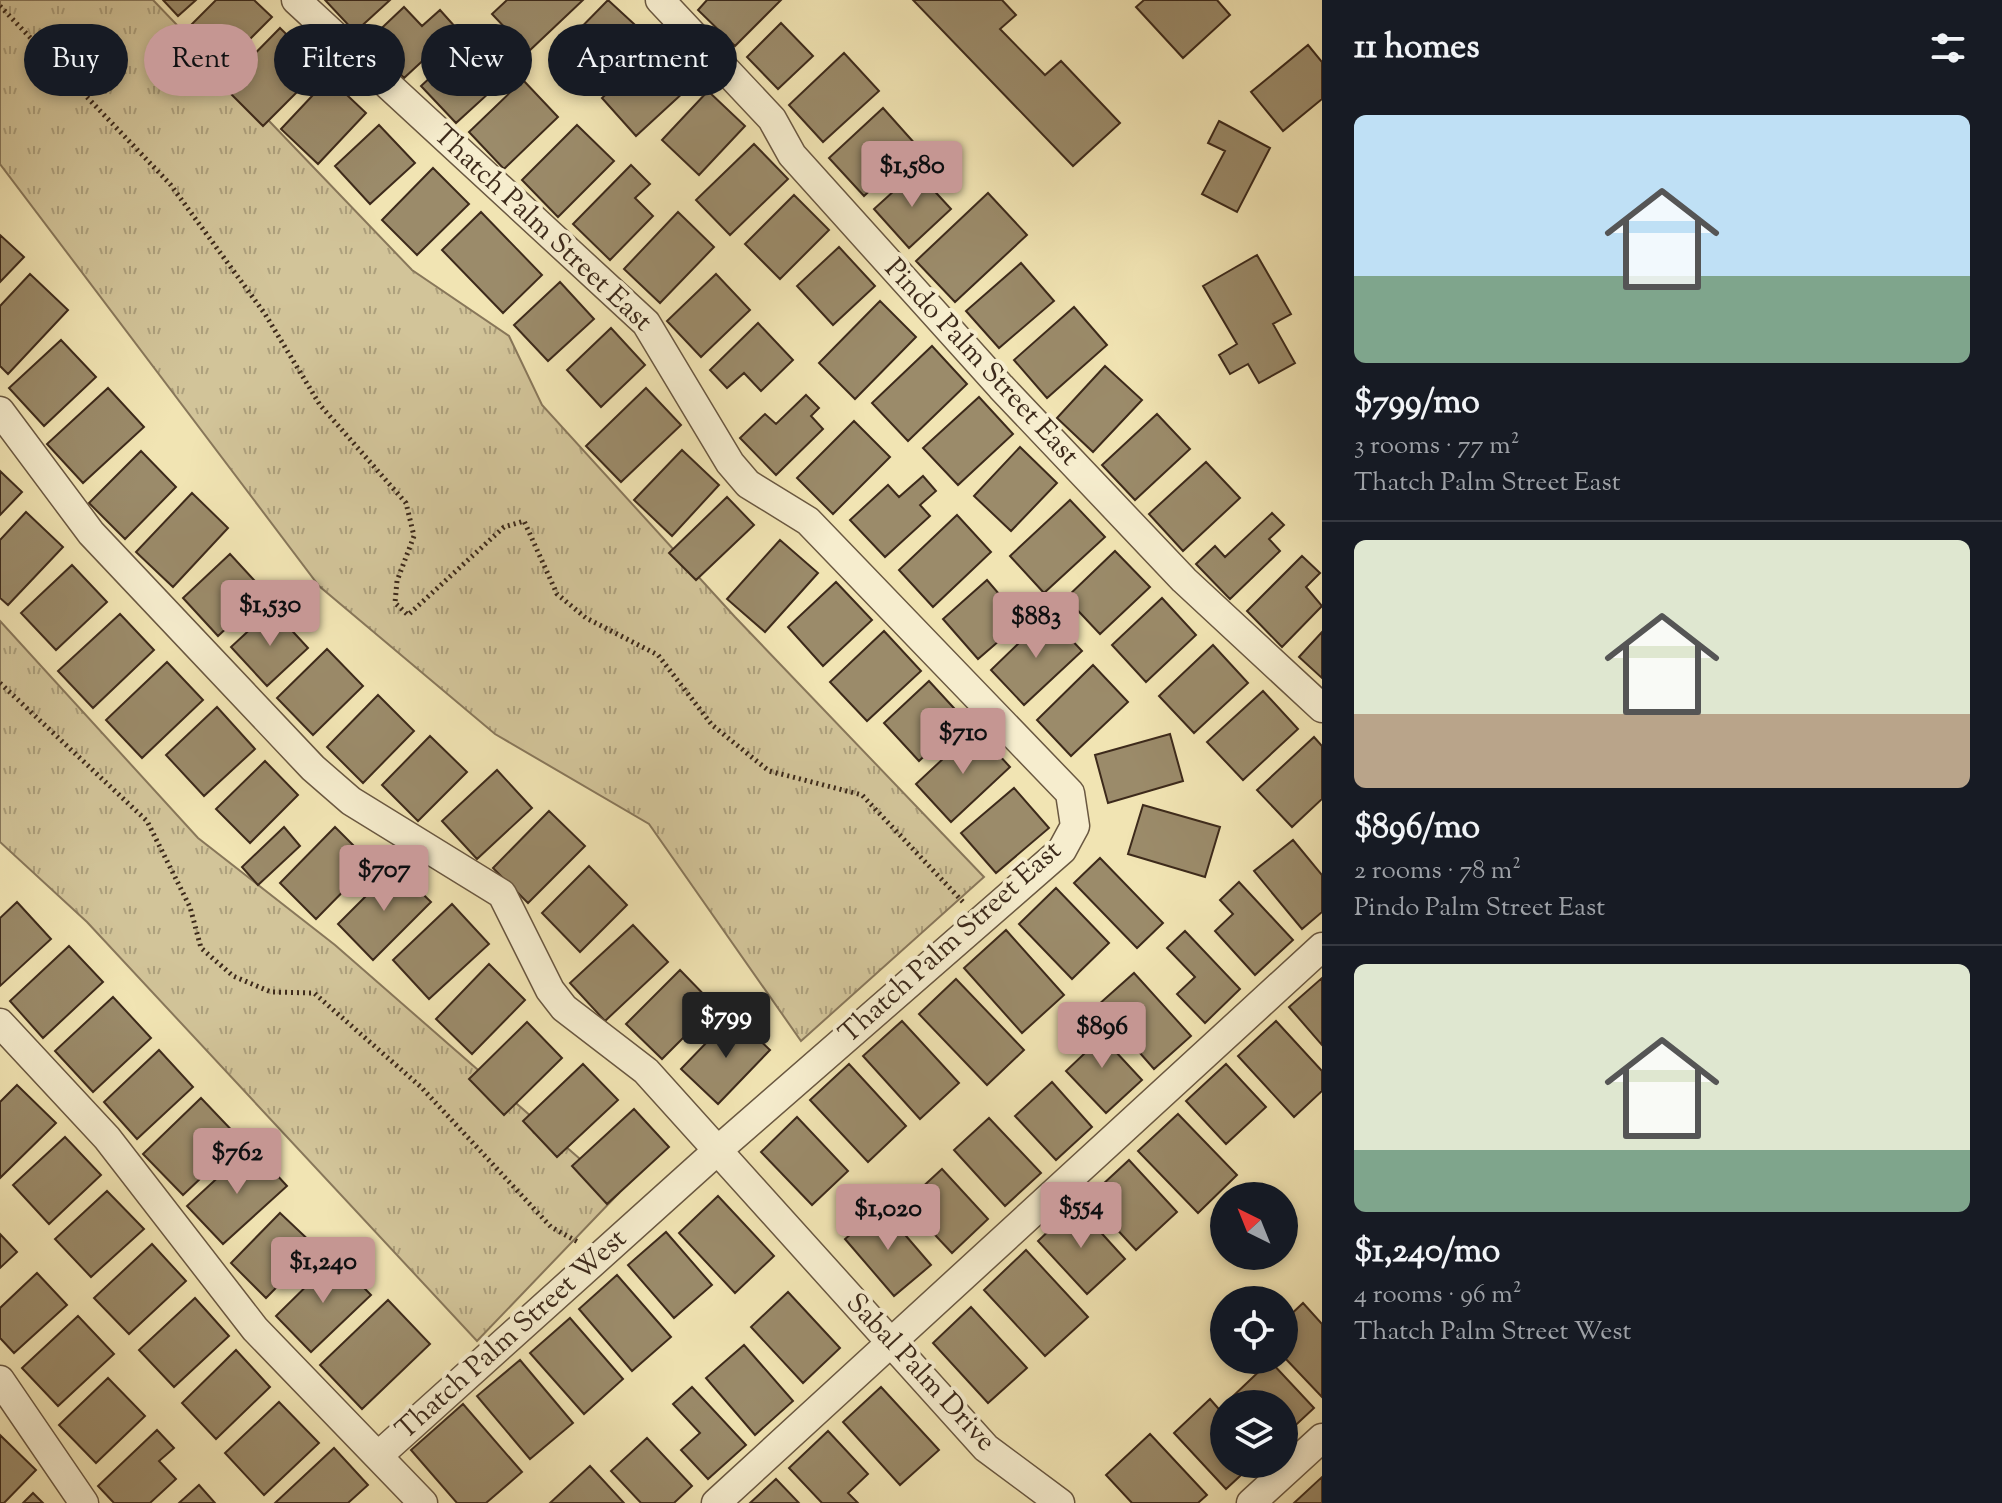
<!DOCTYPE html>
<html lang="en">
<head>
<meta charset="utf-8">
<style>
  body { margin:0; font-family:"Sorts Mill Goudy",serif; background:#20242c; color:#f1f3f6; height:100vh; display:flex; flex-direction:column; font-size:30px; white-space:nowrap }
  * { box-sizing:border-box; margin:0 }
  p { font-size:26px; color:#9ea1a6 }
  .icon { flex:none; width:44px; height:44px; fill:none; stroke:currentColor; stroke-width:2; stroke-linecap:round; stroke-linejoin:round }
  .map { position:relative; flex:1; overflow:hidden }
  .details { display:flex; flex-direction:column; background:#171b24; width:680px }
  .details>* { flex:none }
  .guide { position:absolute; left:24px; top:24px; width:760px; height:72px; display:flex; gap:16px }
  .needle { width:52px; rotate:317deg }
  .buttons { position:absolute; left:1210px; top:1182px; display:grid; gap:16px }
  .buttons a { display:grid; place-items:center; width:88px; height:88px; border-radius:50%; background:#171b24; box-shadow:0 4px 12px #0003; font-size:40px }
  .price { position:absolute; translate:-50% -68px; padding:0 18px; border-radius:8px; background:#c59692; color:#111; font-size:26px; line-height:52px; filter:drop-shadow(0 2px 4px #0008) }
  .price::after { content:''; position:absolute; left:50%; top:48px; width:24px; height:18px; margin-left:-12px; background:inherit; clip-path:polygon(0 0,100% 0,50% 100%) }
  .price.active { background:#222; color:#fff }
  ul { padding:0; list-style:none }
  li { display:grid; align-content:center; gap:16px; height:424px; padding:0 32px }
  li+li { border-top:2px solid #363941 }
  li span { display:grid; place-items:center; height:248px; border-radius:12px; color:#555 }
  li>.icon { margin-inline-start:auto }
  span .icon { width:144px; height:144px; fill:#fffc; stroke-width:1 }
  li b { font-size:34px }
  h2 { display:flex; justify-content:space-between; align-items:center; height:96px; padding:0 32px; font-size:34px }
  .pill { padding:0 28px; border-radius:36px; background:#171b24; box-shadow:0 4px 12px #0003; font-size:28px; line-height:72px }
  .pill.active { background:#c59692; color:#111 }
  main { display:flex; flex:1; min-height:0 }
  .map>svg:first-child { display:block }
</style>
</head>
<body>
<main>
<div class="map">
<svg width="1322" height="1503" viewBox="0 0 1322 1503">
  <defs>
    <pattern id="grass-tufts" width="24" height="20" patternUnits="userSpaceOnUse" patternTransform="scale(2)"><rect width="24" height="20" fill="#d2c499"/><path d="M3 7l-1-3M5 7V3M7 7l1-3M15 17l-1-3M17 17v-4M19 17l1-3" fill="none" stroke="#ac9f7c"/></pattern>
  </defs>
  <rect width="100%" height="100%" fill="#f1e4b3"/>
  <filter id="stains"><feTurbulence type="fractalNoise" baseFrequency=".0025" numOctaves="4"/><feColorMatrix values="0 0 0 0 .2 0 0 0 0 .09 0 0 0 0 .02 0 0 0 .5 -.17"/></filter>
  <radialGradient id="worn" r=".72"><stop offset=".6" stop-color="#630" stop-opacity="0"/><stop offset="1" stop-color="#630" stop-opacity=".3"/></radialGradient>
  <path fill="url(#grass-tufts)" stroke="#88775a" stroke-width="2" d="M0,0H153L412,270L509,336L542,405L735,617L984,877L801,1041L649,824L495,734L319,586L0,164Z
    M0,621L198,838L335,945L619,1193L477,1341L87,922L0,842Z"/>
  <path fill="#9b8b6a" stroke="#3d2a1b" stroke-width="2" d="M163,0H196L178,16Z
    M216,0H254L272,17L220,69L184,32Z
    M325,0H390L355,32Z
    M507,0H583L528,52L492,14Z
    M608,0L646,35L594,87L558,51Z
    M707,0H781L735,46L698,10Z
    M913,0H1002L1016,15L1000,29L1045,75L1061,61L1120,123L1073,166Z
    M1144,0H1217L1230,15L1183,58L1136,7Z
    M404,7L422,26L440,10L457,29L404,78L369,40Z
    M781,23L813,56L778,89L747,57Z
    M280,28L321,68L263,126L223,86Z
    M663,42L697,80L636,136L602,98Z
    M1308,45L1322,62V99L1283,131L1251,92Z
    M459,51L476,69L495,52L513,71L456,123L421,86Z
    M844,53L879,91L823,142L789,105Z
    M329,78L366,113L318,164L281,129Z
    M523,80L558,117L504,169L469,132Z
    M708,91L745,126L699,175L662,140Z
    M883,108L917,146L864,196L829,158Z
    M1219,121L1270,148L1237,212L1202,194L1225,151L1208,143Z
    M379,125L415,163L370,204L335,166Z
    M577,125L614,161L558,217L522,180Z
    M754,144L788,179L730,235L696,200Z
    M631,165L650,184L635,198L653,216L610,260L573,224Z
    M433,168L469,204L417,255L382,220Z
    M916,171L951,209L909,248L874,209Z
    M988,193L1027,235L955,302L916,261Z
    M794,195L829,230L780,279L745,244Z
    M481,212L542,275L503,313L442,250Z
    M678,212L714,247L660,303L624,269Z
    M0,235L24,257L0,282Z
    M839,247L875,286L833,325L797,286Z
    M1257,255L1291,314L1273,324L1295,363L1259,383L1248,364L1230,374L1219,355L1237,344L1203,286Z
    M1021,263L1054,301L999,348L966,311Z
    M30,274L68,310L8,374L0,366V306Z
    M716,274L750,310L701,357L667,321Z
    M560,282L594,319L548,361L514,325Z
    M880,301L916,337L855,399L819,363Z
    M1074,307L1107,345L1047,398L1014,360Z
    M758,323L793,360L761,391L744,373L727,388L710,370Z
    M611,328L645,365L601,407L567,370Z
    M61,340L96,377L44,426L9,388Z
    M932,346L967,384L908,441L872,403Z
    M1105,366L1142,400L1093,452L1057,418Z
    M108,388L144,427L83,483L47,444Z
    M646,388L681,425L621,482L586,446Z
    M806,395L819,408L811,416L823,429L776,475L740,438L765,414L776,424Z
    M979,397L1013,434L958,485L923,448Z
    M1157,414L1190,449L1135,500L1102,465Z
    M854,421L890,457L833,514L797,478Z
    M1020,447L1057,483L1011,531L974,496Z
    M682,450L719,485L672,536L634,500Z
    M141,451L176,487L125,539L89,503Z
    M1206,462L1240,498L1183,551L1149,514Z
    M0,471L22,492L0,515Z
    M923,476L936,491L920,505L930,516L885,557L850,520L888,485L899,497Z
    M192,493L228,528L173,587L136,552Z
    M727,497L754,525L696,580L669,553Z
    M1070,500L1105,537L1044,593L1010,556Z
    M26,512L63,547L8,605L0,598V540Z
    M1272,513L1284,525L1269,539L1280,551L1230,599L1196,564L1215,546L1225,557Z
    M957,515L991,552L933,607L899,570Z
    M780,540L818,573L765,632L727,599Z
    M1115,551L1150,587L1100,634L1066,598Z
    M230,554L265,592L218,636L183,598Z
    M1302,556L1320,573L1306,587L1322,606L1282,647L1247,611Z
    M72,565L107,602L56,650L21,613Z
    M987,580L1022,621L978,659L943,619Z
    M836,582L872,620L823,666L788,627Z
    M1162,598L1196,635L1146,682L1112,645Z
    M272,609L308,648L267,686L231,647Z
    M120,614L154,650L93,708L58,671Z
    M1048,615L1082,651L1024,705L991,670Z
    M884,631L921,671L867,721L830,682Z
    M1322,632V678L1299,657Z
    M1213,645L1248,683L1194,733L1159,696Z
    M327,649L363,686L313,735L277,698Z
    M167,662L203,700L142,758L106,720Z
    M1093,665L1128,702L1071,756L1037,720Z
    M929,681L964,719L919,761L884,723Z
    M1263,691L1298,729L1243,780L1207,742Z
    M378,695L414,731L363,783L327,747Z
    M217,707L255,749L204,796L166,755Z
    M975,729L1010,767L951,822L916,784Z
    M1170,734L1183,781L1108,803L1095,755Z
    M430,736L467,772L418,821L382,785Z
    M1314,737L1322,746V799L1292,827L1257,790Z
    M265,761L298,795L250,843L216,809Z
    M497,770L532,808L477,859L442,821Z
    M1014,788L1049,828L996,873L961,833Z
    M1143,805L1220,827L1205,877L1128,854Z
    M549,811L585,846L528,903L493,868Z
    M284,827L300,846L258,885L242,867Z
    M335,827L371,863L316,919L280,883Z
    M1293,840L1322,875V912L1302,929L1254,871Z
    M1100,858L1163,923L1137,948L1074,883Z
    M589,866L627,905L580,952L542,913Z
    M395,867L431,902L373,960L338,924Z
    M1239,882L1293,940L1255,975L1215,931L1233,914L1220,900Z
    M1056,888L1109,943L1072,979L1019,924Z
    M17,902L51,939L0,986V918Z
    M452,904L489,944L429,999L393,960Z
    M633,925L668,962L605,1021L570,983Z
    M1006,930L1064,995L1022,1033L964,968Z
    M1185,931L1240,989L1205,1023L1177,994L1195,977L1167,948Z
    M69,946L103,982L43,1038L10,1001Z
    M489,964L525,1000L472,1054L436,1019Z
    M680,970L715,1006L662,1059L626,1024Z
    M1134,973L1191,1036L1154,1069L1098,1005Z
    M1322,978V1045L1289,1007Z
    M956,979L1024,1050L987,1085L919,1014Z
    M113,997L151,1038L93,1092L55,1051Z
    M733,1015L770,1050L718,1104L681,1069Z
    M902,1021L959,1083L920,1119L863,1056Z
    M1276,1021L1322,1071V1091L1294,1117L1238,1056Z
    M527,1022L562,1058L504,1115L469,1079Z
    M1089,1023L1142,1080L1106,1113L1066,1071L1084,1054L1071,1039Z
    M159,1050L193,1087L137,1139L104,1102Z
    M583,1064L618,1100L557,1157L523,1121Z
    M849,1064L906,1126L868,1162L810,1100Z
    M1226,1064L1266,1107L1226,1144L1186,1101Z
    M1052,1082L1092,1127L1056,1160L1015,1116Z
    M17,1085L56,1123L0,1178V1102Z
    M201,1098L241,1140L183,1195L143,1154Z
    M634,1109L669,1147L607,1204L572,1166Z
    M1178,1114L1237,1175L1198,1213L1138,1151Z
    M797,1117L848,1171L812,1205L761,1152Z
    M989,1118L1041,1173L1005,1206L954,1150Z
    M65,1137L101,1175L49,1224L13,1185Z
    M251,1147L287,1186L223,1244L187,1206Z
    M1129,1160L1177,1212L1136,1250L1088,1198Z
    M942,1169L988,1219L952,1253L905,1203Z
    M107,1191L144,1229L91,1277L55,1239Z
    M718,1196L774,1256L735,1293L679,1233Z
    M1076,1205L1125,1259L1087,1294L1038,1241Z
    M882,1208L931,1265L894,1296L845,1239Z
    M280,1213L316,1247L266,1298L231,1263Z
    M666,1232L712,1285L674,1318L628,1265Z
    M0,1234L17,1252L0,1268Z
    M152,1244L186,1281L129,1334L94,1298Z
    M1026,1250L1088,1317L1045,1356L984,1290Z
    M335,1258L371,1295L311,1352L276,1316Z
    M37,1273L67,1305L14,1353L0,1338V1308Z
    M617,1275L671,1337L632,1371L579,1309Z
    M788,1292L840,1348L803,1383L751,1327Z
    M195,1298L229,1336L174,1387L139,1350Z
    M388,1300L430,1344L362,1409L320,1365Z
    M1303,1303L1322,1324V1397L1284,1357V1321Z
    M971,1307L1027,1368L988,1403L933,1343Z
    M78,1316L114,1354L58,1406L22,1368Z
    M570,1318L623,1379L584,1414L530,1353Z
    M744,1345L793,1401L755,1435L706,1378Z
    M236,1350L270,1387L216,1439L182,1403Z
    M520,1360L573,1423L530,1459L477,1396Z
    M1270,1361L1314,1408L1284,1436V1404H1235L1230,1399Z
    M108,1378L145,1416L96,1463L59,1425Z
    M692,1387L746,1445L708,1479L681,1450L700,1433L673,1404Z
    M881,1387L939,1450L900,1485L843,1422Z
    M1210,1399L1224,1415V1464H1253L1226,1489L1174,1433Z
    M279,1402L319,1443L264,1495L225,1453Z
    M463,1404L522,1472L486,1503H457L411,1450Z
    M157,1430L174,1448L159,1461L176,1479L150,1503H114L98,1486Z
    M828,1431L868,1474L848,1493L858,1503H822L789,1468Z
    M1150,1434L1207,1495L1198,1503H1132L1106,1475Z
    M0,1435L36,1470L4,1503H0Z
    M647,1438L692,1486L674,1503H641L611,1471Z
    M334,1448L368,1485L348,1503H275Z
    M590,1466L624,1503H550Z
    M1322,1477V1503H1294Z
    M776,1479L799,1503H750Z
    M199,1485L215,1503H179Z
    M33,1493L43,1503H23Z"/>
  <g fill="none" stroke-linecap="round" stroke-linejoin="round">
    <defs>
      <path id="minor" d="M296,0L646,323L730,463L748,484L808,521L1070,793L1075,826L1062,850L718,1150L378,1456
        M660,0L772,119L792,155L1001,387L1184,580L1322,708
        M0,411L91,533L313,768L351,801L502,894L550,990L564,1008L646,1071L986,1448L1060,1503
        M0,1023L107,1138L255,1329L423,1503
        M0,1380L84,1503
        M716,1503L1322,947
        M1251,1503L1322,1438"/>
    </defs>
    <use href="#minor" stroke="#6a5841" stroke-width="31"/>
    <path stroke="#3d2a1b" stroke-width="5" stroke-dasharray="2 4" stroke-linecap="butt" d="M0,6L170,184L265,314L320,405L406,503L414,536L397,581L395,603L408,615L504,527L524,521L557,594L586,618L658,655L712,725L769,771L862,795L963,902
      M0,683L147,821L190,907L201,948L233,976L271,992L314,993L421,1087L551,1227L578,1242"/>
    <use href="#minor" stroke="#f6edce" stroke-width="28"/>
  </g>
  <g text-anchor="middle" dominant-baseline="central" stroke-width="8" stroke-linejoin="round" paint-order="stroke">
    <g font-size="28" fill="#3d2a1b" stroke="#f6edce">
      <text transform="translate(542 229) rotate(43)">Thatch Palm Street East</text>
      <text transform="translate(981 363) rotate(47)">Pindo Palm Street East</text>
      <text transform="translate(951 943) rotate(-42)">Thatch Palm Street East</text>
      <text transform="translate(512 1335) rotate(-42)">Thatch Palm Street West</text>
      <text transform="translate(920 1373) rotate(47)">Sabal Palm Drive</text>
    </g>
  </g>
  <rect width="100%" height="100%" filter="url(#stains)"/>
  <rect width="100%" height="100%" fill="url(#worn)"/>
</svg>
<div class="buttons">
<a><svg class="needle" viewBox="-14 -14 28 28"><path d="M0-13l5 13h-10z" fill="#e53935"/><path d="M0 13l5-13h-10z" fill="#9ea1a6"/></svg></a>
<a><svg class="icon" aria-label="locate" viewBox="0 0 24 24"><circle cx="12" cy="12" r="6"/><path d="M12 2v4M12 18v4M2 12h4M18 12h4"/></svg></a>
<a><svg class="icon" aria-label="layers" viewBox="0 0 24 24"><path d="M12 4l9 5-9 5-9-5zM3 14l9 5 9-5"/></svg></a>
</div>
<b class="price" style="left:912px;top:209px">$1,580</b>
<b class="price" style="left:270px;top:648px">$1,530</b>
<b class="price" style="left:1036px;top:660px">$883</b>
<b class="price" style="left:963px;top:776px">$710</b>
<b class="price" style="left:384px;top:913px">$707</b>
<b class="price active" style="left:726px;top:1060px">$799</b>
<b class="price" style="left:1102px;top:1070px">$896</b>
<b class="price" style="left:237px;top:1196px">$762</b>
<b class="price" style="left:1081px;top:1250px">$554</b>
<b class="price" style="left:888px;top:1252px">$1,020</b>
<b class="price" style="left:323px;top:1305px">$1,240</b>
<div class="guide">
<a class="pill">Buy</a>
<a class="pill active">Rent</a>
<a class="pill">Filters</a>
<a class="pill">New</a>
<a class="pill">Apartment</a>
</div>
</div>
<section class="details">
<h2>11 homes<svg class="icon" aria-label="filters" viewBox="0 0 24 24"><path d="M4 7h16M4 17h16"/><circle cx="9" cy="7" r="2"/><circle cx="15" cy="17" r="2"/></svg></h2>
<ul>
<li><span style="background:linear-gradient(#bfe0f5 65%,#7fa58c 0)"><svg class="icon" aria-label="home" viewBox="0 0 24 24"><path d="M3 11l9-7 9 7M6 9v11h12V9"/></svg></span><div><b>$799/mo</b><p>3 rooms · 77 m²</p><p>Thatch Palm Street East</p></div></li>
<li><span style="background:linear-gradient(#dfe7d0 70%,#b9a48a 0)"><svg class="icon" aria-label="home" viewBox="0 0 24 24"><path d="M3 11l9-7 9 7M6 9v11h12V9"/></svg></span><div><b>$896/mo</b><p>2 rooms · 78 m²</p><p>Pindo Palm Street East</p></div></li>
<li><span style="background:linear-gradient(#dfe7d0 75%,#7fa58c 0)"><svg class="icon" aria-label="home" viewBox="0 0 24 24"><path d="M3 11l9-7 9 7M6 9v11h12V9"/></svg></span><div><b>$1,240/mo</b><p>4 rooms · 96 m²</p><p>Thatch Palm Street West</p></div></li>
</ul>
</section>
</main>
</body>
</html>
